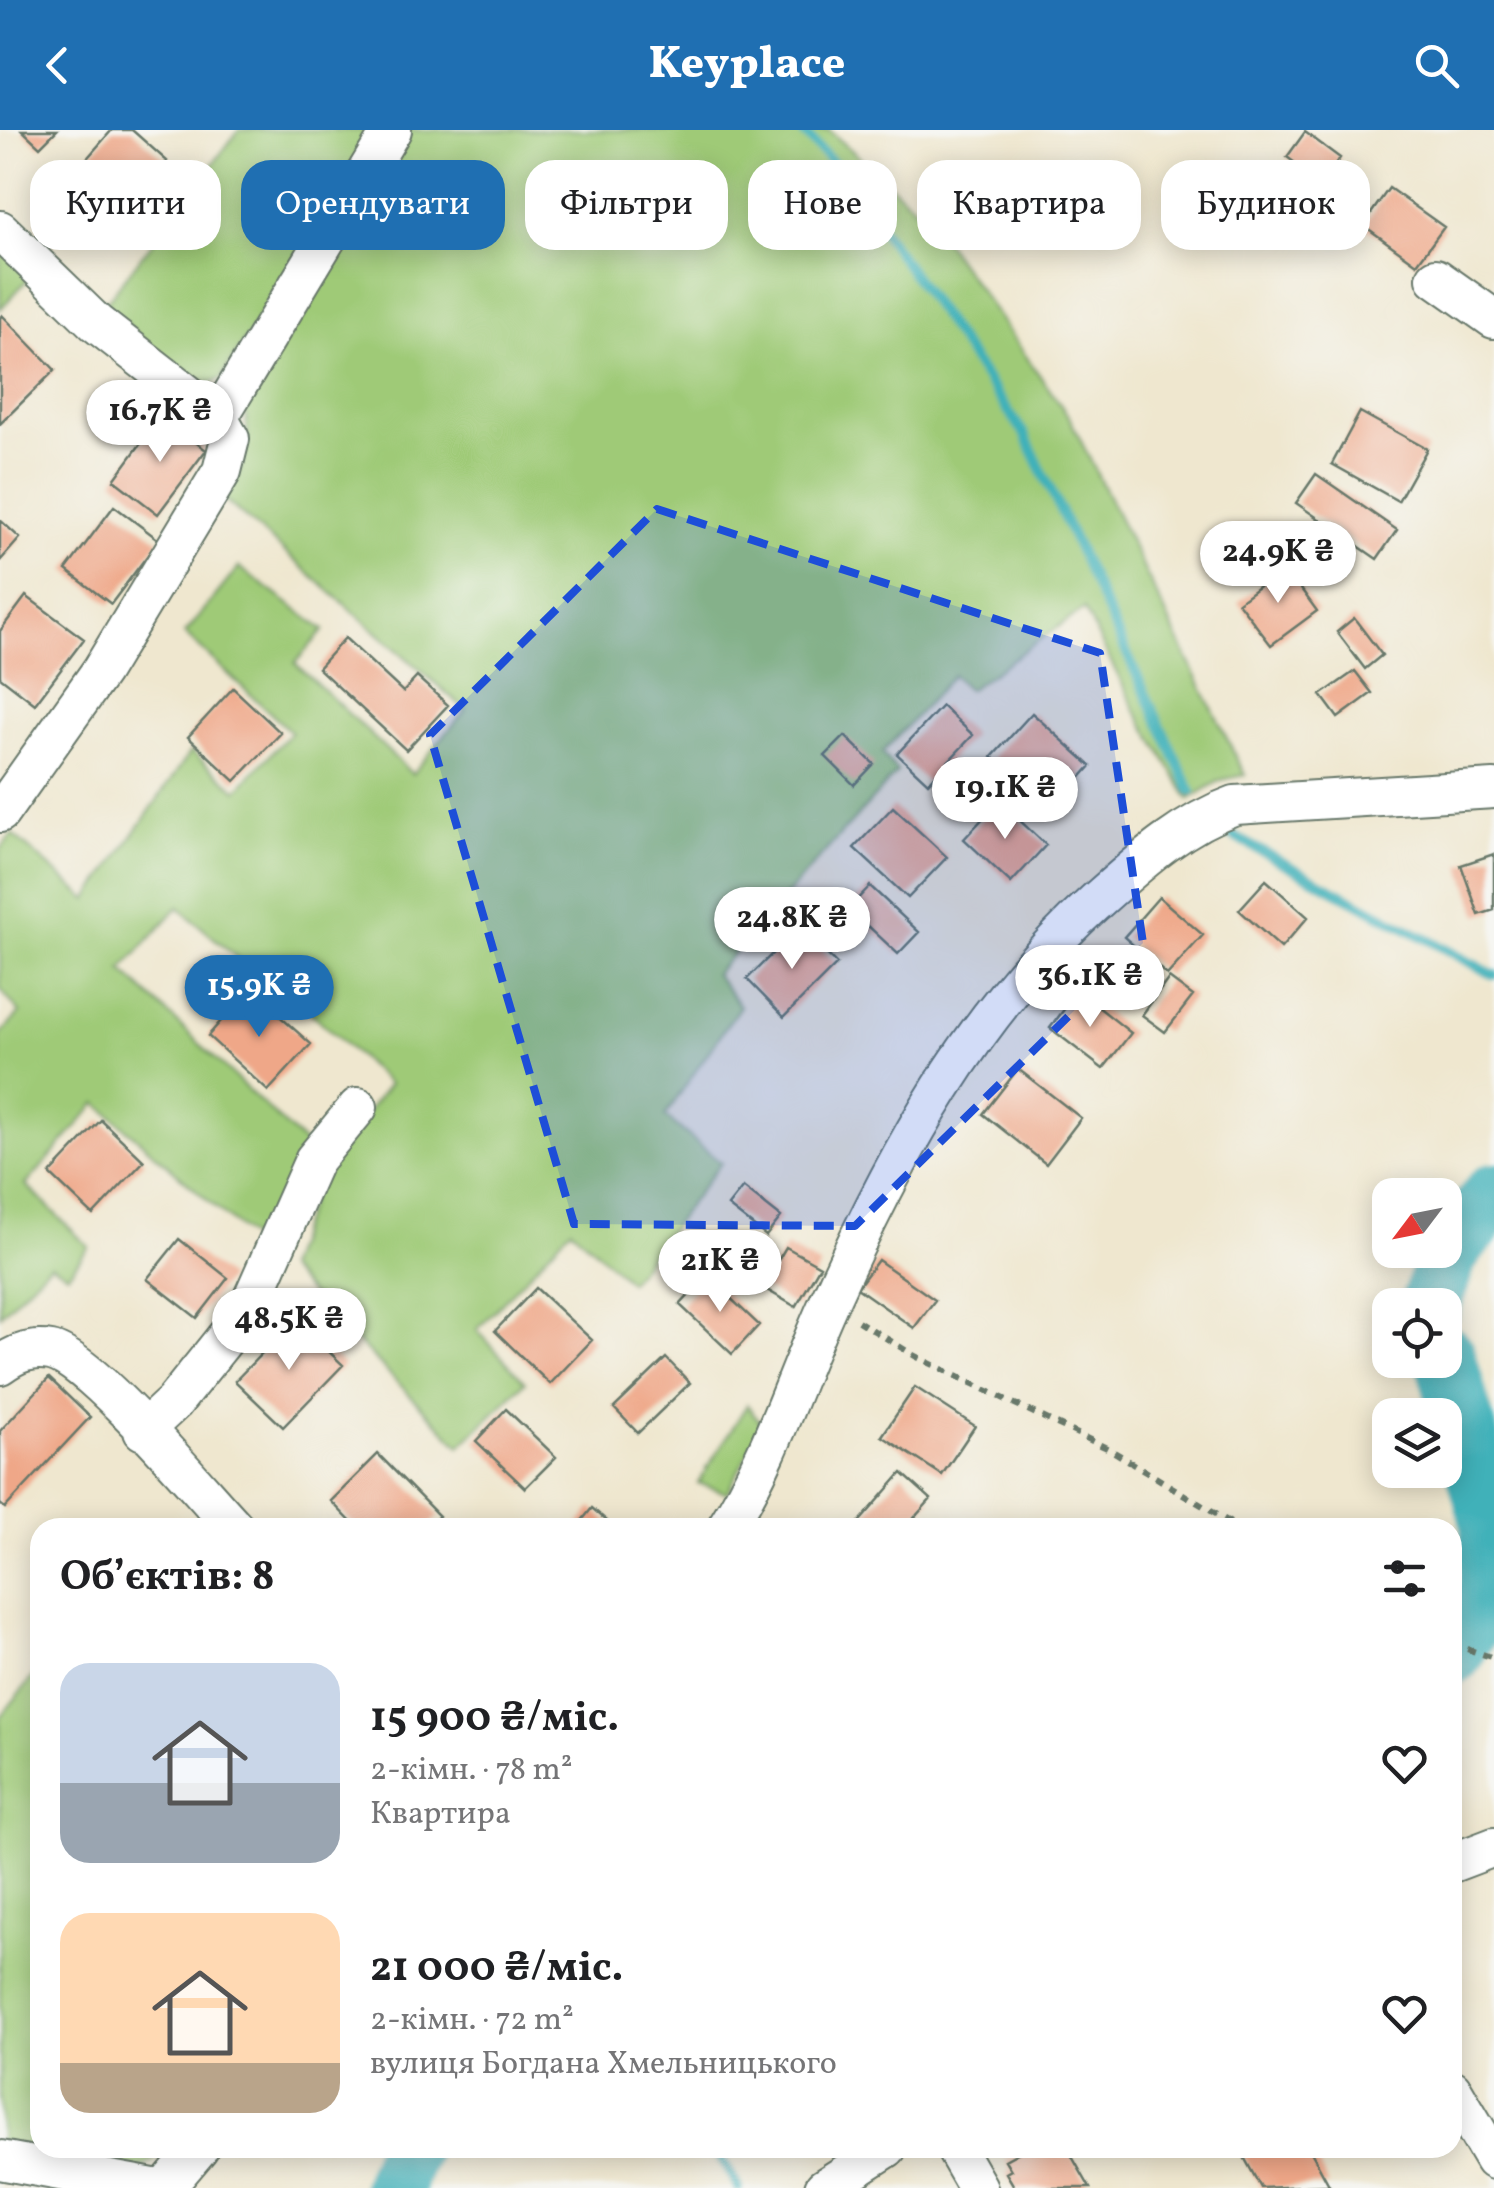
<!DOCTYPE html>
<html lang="uk">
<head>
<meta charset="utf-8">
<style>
  body { margin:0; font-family:Vollkorn,serif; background:#f2f2f2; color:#202124; height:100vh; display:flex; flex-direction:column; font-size:38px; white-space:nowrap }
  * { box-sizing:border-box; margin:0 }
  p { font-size:32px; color:#757577 }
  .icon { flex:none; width:55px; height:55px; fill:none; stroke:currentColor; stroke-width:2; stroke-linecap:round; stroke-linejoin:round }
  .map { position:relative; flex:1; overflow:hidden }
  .sheet { position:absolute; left:30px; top:1388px; width:1432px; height:640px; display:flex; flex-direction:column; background:#fff; border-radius:30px; box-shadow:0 5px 25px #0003 }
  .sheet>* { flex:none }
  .guide { position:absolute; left:30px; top:30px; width:1435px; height:90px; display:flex; gap:20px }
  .needle { width:65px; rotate:238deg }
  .buttons { position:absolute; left:1372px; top:1048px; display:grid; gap:20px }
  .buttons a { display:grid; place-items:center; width:90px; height:90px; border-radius:20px; background:#fff; box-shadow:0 5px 25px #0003; font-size:50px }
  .price { position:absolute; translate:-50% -85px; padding:0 22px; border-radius:35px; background:#fff; color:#222; font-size:32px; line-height:65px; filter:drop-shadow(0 2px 5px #0008) }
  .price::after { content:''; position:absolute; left:50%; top:60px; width:30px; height:22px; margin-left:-15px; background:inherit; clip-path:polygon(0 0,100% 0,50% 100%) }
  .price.selected { background:#1f6fb2; color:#fff }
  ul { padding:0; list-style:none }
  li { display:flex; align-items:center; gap:30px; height:250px; padding:0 30px }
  li span { display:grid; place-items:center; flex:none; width:280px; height:200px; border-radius:30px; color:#555 }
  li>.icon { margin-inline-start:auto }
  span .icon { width:120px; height:120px; fill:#fffc; stroke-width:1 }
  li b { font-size:42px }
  h2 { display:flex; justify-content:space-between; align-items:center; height:120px; padding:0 30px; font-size:42px }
  .tag { padding:0 35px; border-radius:30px; background:#fff; box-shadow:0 5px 25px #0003; font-size:35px; line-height:90px }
  .tag.selected { background:#1f6fb2; color:#fff }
  header { display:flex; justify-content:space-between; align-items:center; height:130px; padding:0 30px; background:#1f6fb2; color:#fff; font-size:45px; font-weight:800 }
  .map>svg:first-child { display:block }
</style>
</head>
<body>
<header><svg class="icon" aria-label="back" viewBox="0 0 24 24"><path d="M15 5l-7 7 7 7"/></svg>Keyplace<svg class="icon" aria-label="search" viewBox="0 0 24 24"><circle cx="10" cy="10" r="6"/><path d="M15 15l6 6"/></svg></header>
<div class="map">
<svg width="1494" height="2058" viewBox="0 0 1494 2058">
  <rect width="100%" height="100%" fill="#f6f6f2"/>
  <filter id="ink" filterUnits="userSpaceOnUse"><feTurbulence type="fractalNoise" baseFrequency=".01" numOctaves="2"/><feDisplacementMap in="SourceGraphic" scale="20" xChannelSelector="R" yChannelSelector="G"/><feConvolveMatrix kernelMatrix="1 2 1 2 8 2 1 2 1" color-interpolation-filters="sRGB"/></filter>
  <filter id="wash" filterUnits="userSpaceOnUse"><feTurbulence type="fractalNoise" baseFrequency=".0048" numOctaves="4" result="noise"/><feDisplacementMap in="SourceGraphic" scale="40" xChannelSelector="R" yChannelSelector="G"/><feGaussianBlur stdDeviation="2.25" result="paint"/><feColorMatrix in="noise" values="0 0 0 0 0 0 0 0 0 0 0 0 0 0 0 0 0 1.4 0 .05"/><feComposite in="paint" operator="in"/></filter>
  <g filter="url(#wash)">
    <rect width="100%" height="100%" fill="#efe7cf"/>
    <path fill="#9fca77" stroke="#5f8456" stroke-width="2.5" d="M239,0H378L221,249L207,255L179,243L104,175Z
      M403,0H829L931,92L1069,287L1245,645L1221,650L1189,669L1136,581L1084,479L968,560L953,545L882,623L897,642L715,844L740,876L665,986L721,1033L629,1152L571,1098L477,1200L525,1252L460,1316L286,1139L321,1039L389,954L278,853L265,852L178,777L122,840L308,1017L264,1120L97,973L26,1055L89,1117L68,1144L50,1134L0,1185V905L20,883L0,859V720L12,704L88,770L191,621L237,660L291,602L185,504L239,437L324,500L295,533L412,644L466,580L224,369C248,334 254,301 239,260Z
      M0,119L30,147L0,179Z
      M747,1275L763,1295L727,1363L698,1353Z
      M40,1538V2018H172L139,2040L0,2016V1588Z"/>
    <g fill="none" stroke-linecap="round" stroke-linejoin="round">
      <path stroke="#41b1b9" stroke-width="10" d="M801,0L840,40L1025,305L1191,661
        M1212,695L1494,845
        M1492,1395L1494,1396
        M715,2018L739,2058"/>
      <path stroke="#41b1b9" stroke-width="62" d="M1431,1175L1447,1125L1494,1064
        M1445,1226L1492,1395L1489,1462L1452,1524
        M393,2058L408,2018"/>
    </g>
    <g id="blocks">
      <path fill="#efa788" d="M22,0H57L40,17Z
        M112,0H132L167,31L101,107L54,66Z
        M1305,2L1340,28L1322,53L1287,27Z
        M1389,58L1444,97L1417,134L1363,95Z
        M2,185L55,240L0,294V188Z
        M1360,282L1427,319L1398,371L1332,334Z
        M161,286L206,320L158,384L114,350Z
        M1316,344L1397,400L1377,429L1296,373Z
        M114,376L159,410L111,474L66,440Z
        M0,390L20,408L0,431Z
        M1285,437L1317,481L1271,515L1238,472Z
        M26,466L84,509L35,574L0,547V501Z
        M1354,488L1382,525L1365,539L1337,502Z
        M345,508L403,562L417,547L448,575L406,620L318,538Z
        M1355,541L1372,563L1338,588L1321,565Z
        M233,558L281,603L235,651L188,607Z
        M942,576L973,605L928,653L897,624Z
        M1032,583L1091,636L1051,681L992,627Z
        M845,606L874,634L854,655L825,626Z
        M999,671L1046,715L1011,753L964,709Z
        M893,677L947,727L908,768L854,718Z
        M1494,724V780L1479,785L1461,735Z
        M1266,750L1308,787L1281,818L1239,780Z
        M870,756L919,802L898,824L849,778Z
        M1159,767L1203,805L1167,845L1124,807Z
        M799,797L837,834L784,887L747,849Z
        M1109,824L1140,848L1123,871L1091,847Z
        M1169,848L1193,866L1165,902L1142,885Z
        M249,859L311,914L268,961L208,906Z
        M1078,861L1131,903L1103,939L1050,898Z
        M1018,939L1081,988L1046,1034L983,984Z
        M101,990L144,1031L93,1085L50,1044Z
        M743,1057L781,1087L766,1106L728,1076Z
        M179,1109L228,1148L197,1188L147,1149Z
        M786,1117L820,1136L796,1177L762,1157Z
        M878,1130L935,1170L914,1198L857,1158Z
        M707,1146L759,1195L732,1224L680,1175Z
        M536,1158L592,1210L550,1254L495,1201Z
        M295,1189L343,1235L283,1297L235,1251Z
        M666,1228L690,1253L638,1303L614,1278Z
        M49,1248L90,1287L5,1378L0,1374V1301Z
        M915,1257L975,1296L942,1345L882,1306Z
        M506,1279L556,1327L525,1358L476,1311Z
        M378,1324L439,1386L427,1398H357L331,1371Z
        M902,1343L931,1369L905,1398H854Z
        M592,1378L615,1398H576Z
        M1027,2018H1067L1090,2058H1015L1006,2043L1011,2040L1005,2030Z
        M1239,2018H1309L1329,2055L1261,2058Z"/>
    </g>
  </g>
  <g filter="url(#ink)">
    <use href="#blocks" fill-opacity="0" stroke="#68786a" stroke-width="2.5"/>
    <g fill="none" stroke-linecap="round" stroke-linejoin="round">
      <defs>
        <path id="minor" d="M0,100L96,193L218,288L392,0
          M1436,148L1494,189
          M0,683L101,541L222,341L230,309L218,288
          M0,1235C15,1224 31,1217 51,1221C91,1229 201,1362 235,1398
          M143,1301L174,1272L247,1181L314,1030L358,977
          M726,1398C772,1326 795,1246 830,1170C897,1022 972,884 1093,774C1137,735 1179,695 1235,675L1494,659
          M1452,1733L1494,1717
          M1452,1959L1494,2030
          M955,2018L978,2058
          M0,2030L153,2058
          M165,2058L199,2018
          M824,2058L887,2018"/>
      </defs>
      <use href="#minor" stroke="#68786a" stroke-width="42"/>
      <path stroke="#68786a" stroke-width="6" stroke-dasharray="8 8" stroke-linecap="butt" d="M858,1191L915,1226L1111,1320L1239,1398
        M1452,1514L1494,1528"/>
      <use href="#minor" stroke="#fff" stroke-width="38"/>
    </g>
  </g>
  <path fill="#1d4ed8" fill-opacity="0.2" stroke="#1d4ed8" stroke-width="8" stroke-dasharray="20 12" stroke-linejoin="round" d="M657,379L1100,523L1143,813L855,1096L574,1094L430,605Z"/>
</svg>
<div class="buttons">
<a><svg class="needle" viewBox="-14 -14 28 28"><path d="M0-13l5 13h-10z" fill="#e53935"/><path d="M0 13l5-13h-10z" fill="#757577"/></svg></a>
<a><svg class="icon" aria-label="locate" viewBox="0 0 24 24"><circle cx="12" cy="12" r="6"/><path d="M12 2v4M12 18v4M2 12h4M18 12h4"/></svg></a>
<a><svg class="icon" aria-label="layers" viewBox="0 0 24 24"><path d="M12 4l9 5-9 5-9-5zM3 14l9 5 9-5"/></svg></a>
</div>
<b class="price" style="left:160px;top:335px">16.7K ₴</b>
<b class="price" style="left:1278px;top:476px">24.9K ₴</b>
<b class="price" style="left:1005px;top:712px">19.1K ₴</b>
<b class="price" style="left:792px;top:842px">24.8K ₴</b>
<b class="price" style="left:1090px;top:900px">36.1K ₴</b>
<b class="price selected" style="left:259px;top:910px">15.9K ₴</b>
<b class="price" style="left:720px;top:1185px">21K ₴</b>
<b class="price" style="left:289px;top:1243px">48.5K ₴</b>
<div class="guide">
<a class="tag">Купити</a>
<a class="tag selected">Орендувати</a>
<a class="tag">Фільтри</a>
<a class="tag">Нове</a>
<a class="tag">Квартира</a>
<a class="tag">Будинок</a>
</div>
<section class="sheet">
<h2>Об’єктів: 8<svg class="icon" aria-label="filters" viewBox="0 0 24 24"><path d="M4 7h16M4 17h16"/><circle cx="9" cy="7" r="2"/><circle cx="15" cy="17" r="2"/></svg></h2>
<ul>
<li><span style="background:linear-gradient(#c9d6e8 60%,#9aa5b1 0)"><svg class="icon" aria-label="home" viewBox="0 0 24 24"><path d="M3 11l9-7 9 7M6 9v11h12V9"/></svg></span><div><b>15 900 ₴/міс.</b><p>2-кімн. · 78 m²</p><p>Квартира</p></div><svg class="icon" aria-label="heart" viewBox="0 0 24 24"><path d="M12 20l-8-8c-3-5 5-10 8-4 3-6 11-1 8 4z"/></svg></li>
<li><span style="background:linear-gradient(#ffd9b3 75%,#b9a48a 0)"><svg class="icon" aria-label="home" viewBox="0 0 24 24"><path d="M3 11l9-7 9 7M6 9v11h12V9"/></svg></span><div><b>21 000 ₴/міс.</b><p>2-кімн. · 72 m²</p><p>вулиця Богдана Хмельницького</p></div><svg class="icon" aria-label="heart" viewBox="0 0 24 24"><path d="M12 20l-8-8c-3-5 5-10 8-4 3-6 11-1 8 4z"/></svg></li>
</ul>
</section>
</div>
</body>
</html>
